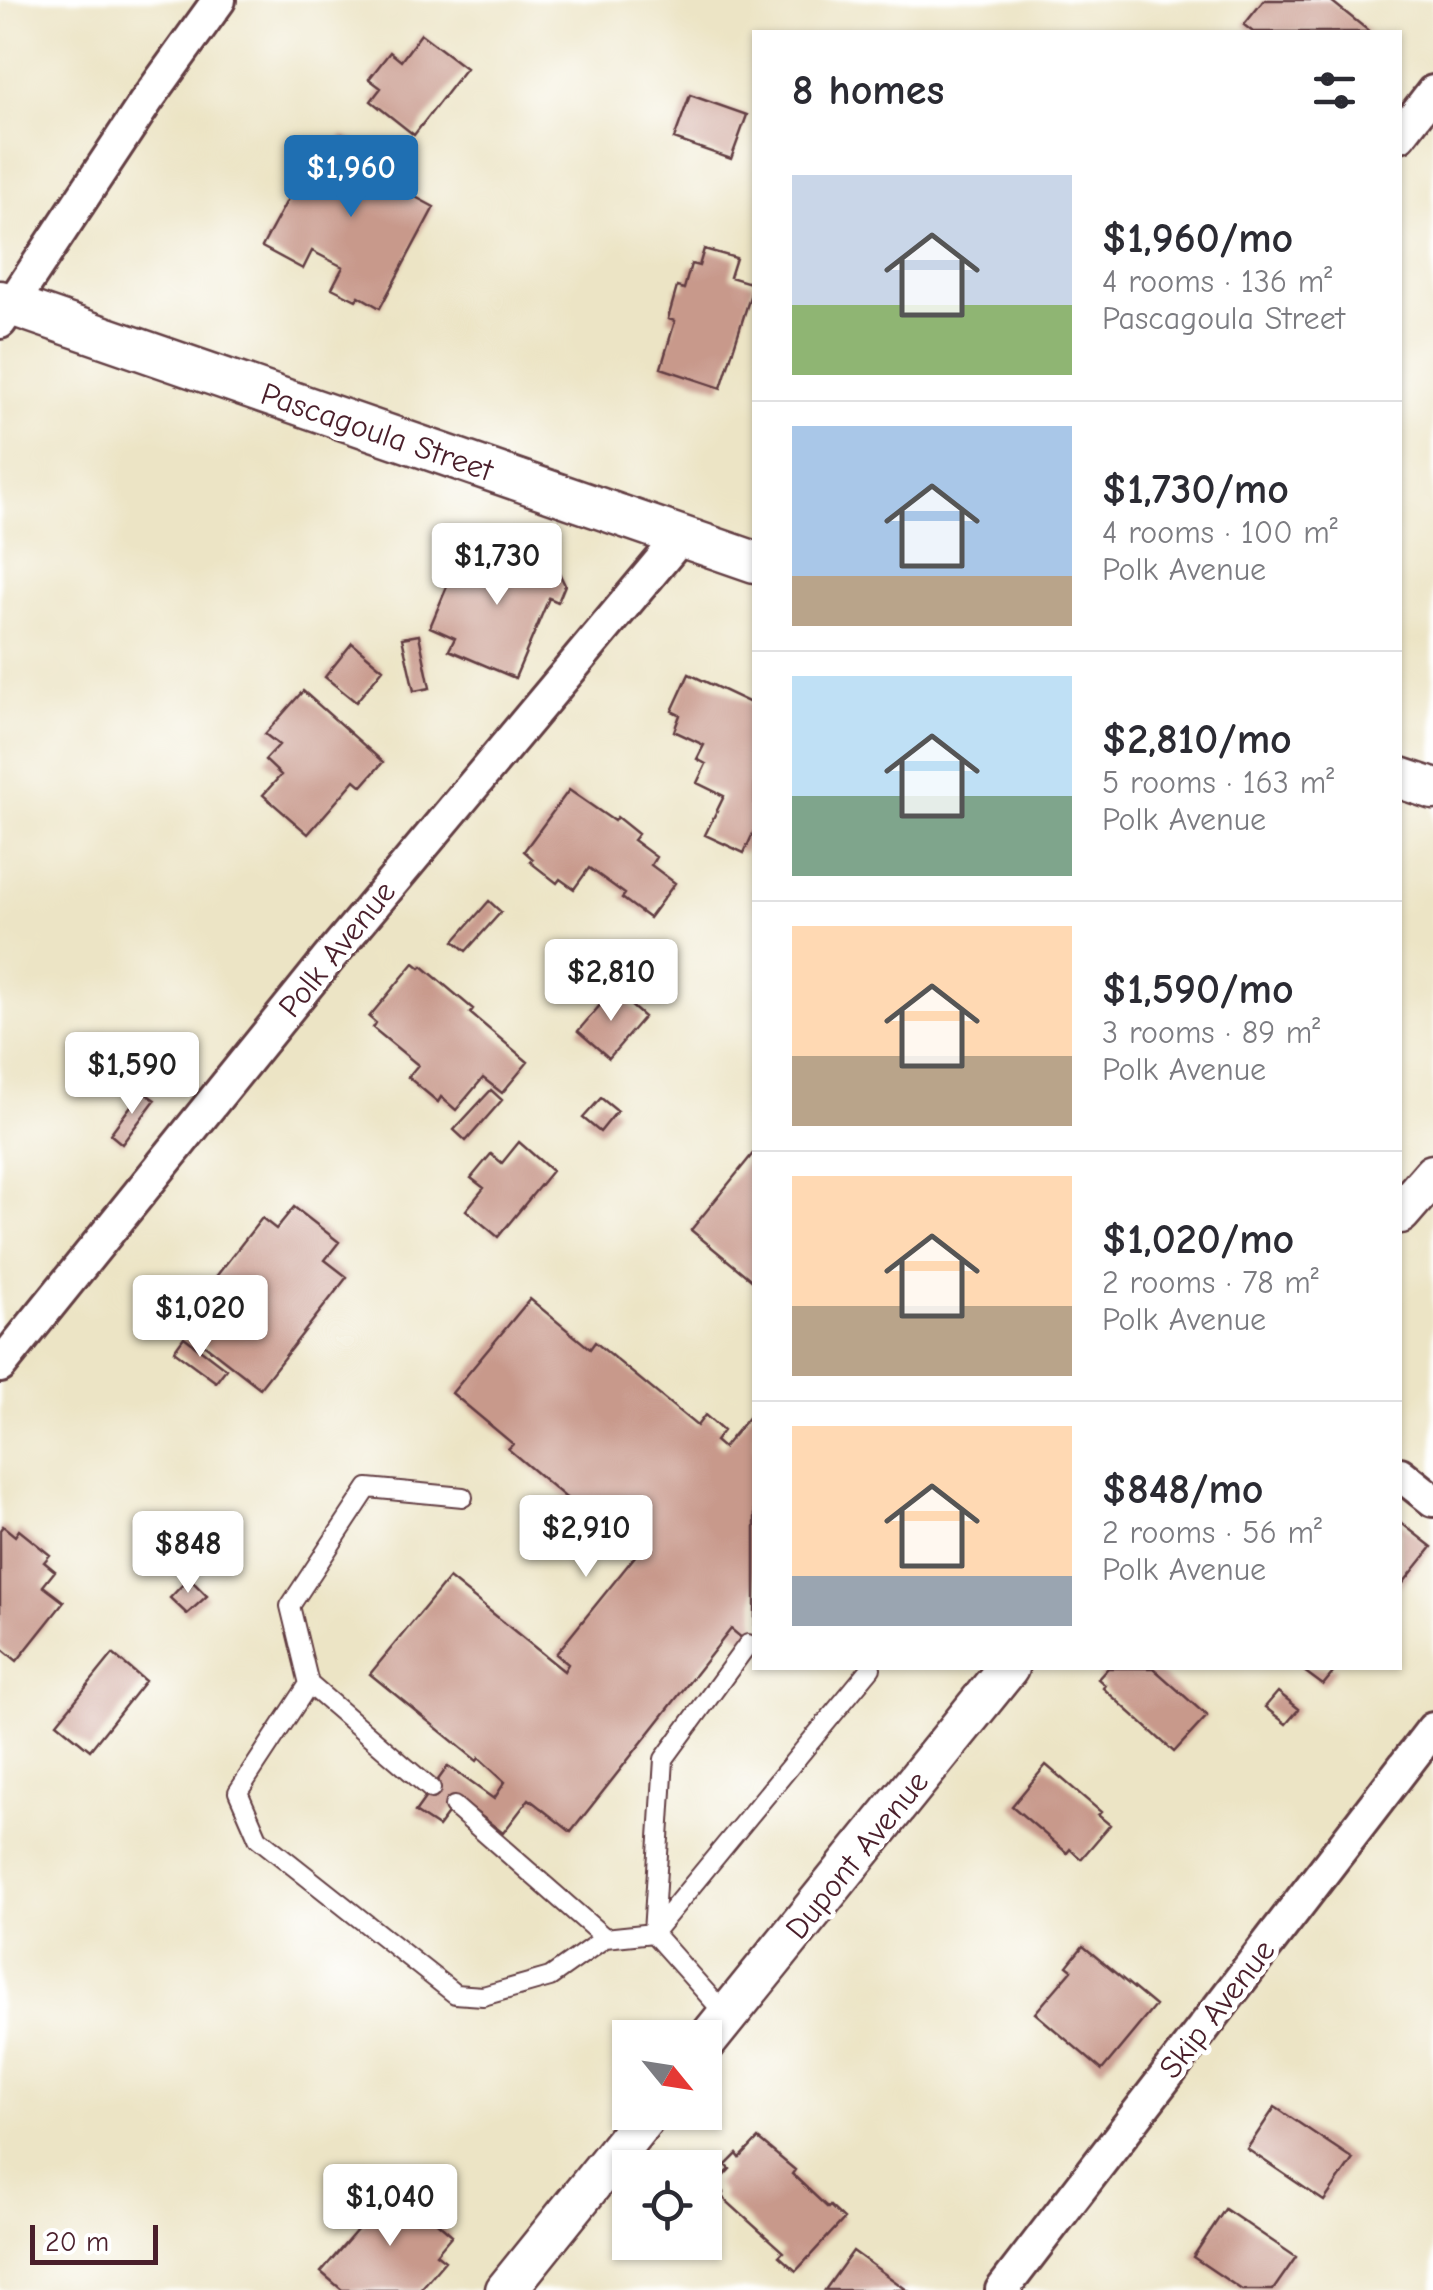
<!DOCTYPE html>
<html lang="en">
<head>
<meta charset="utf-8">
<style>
  body { margin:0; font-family:"Comic Neue",sans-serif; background:#f2f2f3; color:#2b2b33; height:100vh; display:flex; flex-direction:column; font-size:38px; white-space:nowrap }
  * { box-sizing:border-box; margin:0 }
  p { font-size:32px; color:#7c7c81 }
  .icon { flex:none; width:55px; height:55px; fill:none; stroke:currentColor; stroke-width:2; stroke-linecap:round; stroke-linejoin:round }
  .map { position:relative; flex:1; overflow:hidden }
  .drawer { position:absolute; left:752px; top:30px; width:650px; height:1640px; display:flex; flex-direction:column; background:#fff; border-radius:0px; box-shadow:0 2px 8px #0004 }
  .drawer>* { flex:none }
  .needle { width:65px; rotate:120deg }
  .tools { position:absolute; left:612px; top:2020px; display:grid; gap:20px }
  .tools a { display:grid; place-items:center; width:110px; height:110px; border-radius:0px; background:#fff; box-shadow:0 2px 8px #0004; font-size:50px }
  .scale { position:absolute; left:30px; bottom:25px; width:128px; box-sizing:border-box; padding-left:10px; border:5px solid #4a1f2b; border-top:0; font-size:28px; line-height:35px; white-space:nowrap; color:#4a1f2b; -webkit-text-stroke:8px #fff; paint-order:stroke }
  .price { position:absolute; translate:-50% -85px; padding:0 22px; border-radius:10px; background:#fff; color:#222; font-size:32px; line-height:65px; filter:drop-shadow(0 2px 5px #0008) }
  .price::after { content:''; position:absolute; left:50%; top:60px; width:30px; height:22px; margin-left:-15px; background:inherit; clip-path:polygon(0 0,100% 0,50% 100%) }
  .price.selected { background:#1f6fb2; color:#fff }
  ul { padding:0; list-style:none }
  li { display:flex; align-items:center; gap:30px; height:250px; padding:0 40px }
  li+li { border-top:2px solid #e1e1e2 }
  li span { display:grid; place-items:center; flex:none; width:280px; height:200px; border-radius:0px; color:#555 }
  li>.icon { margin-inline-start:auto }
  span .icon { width:120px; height:120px; fill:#fffc; stroke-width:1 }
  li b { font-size:42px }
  h2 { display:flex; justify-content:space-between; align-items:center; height:120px; padding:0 40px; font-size:42px }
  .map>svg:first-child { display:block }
</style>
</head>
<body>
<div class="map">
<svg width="1433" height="2290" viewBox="0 0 1433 2290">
  <rect width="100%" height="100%" fill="#fff"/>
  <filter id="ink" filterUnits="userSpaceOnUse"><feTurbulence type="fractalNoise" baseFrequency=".01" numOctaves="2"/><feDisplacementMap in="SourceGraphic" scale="20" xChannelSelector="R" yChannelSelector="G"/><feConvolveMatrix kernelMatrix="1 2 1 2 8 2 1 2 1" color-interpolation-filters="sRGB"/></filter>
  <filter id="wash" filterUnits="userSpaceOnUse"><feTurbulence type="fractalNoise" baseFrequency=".0048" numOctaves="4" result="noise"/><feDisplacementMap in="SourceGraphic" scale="40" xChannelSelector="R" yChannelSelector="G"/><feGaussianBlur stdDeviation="2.25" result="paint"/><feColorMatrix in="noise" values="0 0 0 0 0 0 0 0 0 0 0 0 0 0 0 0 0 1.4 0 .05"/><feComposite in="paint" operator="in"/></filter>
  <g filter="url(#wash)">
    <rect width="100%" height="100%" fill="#ece4c5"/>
    <g id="blocks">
      <path fill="#c8998b" d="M1264,0H1330L1370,32H1253L1244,25Z
        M421,34L466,68L414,135L371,101L381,88L369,79L390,52L401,61Z
        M690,95L747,115L731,159L674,139Z
        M343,135L403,167L393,185L434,207L380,308L359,296L356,300L332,288L343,267L312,251L303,269L262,247L317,145L334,154Z
        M704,249L736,258L730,277L754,284L721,388L661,368L675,321L668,319L677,287L684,289L691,264L699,266Z
        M508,548L557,569L565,585L558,602L549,598L515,678L449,650L455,638L430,627L456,565L460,567L465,553L500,568Z
        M419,635L430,688L414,691L402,638Z
        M352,643L383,669L356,702L325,677Z
        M689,674L755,705V829L744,853L705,835L724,796L697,783L706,764L697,759L704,745L674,731L680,715L672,711Z
        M303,691L383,762L362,786L355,780L308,834L263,795L281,775L265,760L279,745L265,734Z
        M569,790L614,821L617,817L638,834L633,840L656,857L651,865L675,883L649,918L622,898L625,894L589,868L574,889L560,879L557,883L530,862L533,859L524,851Z
        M489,901L501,912L466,951L454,941Z
        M414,963L420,968L422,966L473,1009L470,1013L528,1062L502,1093L483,1078L456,1110L441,1097L438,1102L408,1077L418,1065L373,1028L376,1023L369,1017Z
        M613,990L644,1017L609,1058L578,1031Z
        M491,1090L502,1100L466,1141L454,1130Z
        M142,1091L155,1100L122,1144L110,1134Z
        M601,1098L617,1111L600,1132L583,1118Z
        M519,1142L552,1171L498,1237L466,1210L484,1188L471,1178L491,1154L502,1163Z
        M755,1151V1283L691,1230Z
        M294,1207L339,1242L325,1260L347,1277L260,1388L192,1335L209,1313L196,1302L262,1218L276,1229Z
        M530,1299L590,1349L595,1342L697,1426L705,1415L723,1431L715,1441L723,1448L755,1409V1649L731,1629L571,1832L529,1799L503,1833L459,1799L438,1827L415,1812L448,1766L494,1799L505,1782L479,1758L477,1761L370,1674L449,1578L564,1671L568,1664L556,1654L636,1555L626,1548L621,1555L604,1541L611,1533L598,1523L596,1527L584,1529L568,1518V1506L571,1502L508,1449L513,1444L452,1393Z
        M184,1337L226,1369L216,1382L174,1351Z
        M1400,1522L1432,1547L1400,1587Z
        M3,1526L15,1536L19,1530L50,1555L44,1562L55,1571L43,1586L64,1602L17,1661L0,1647V1530Z
        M189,1578L207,1596L187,1614L170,1598Z
        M113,1654L145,1681L90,1750L57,1723Z
        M1108,1668H1153L1207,1716L1174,1752L1103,1688L1105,1685L1098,1679Z
        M1300,1668H1337L1323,1685Z
        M1278,1692L1299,1709L1286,1724L1265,1707Z
        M1046,1765L1101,1812L1098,1815L1110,1825L1081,1859L1070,1849L1067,1853L1012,1806Z
        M1083,1946L1155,2006L1102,2070L1035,2013L1072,1970L1067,1966Z
        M1275,2107L1353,2159L1324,2201L1247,2149Z
        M758,2139L795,2170L792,2174L828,2208L830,2206L844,2219L796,2271L779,2256L783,2252L721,2196L724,2193L715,2185L730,2169L726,2165L737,2154L740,2158Z
        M395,2186L452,2235L436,2254L445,2261L420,2290H342L321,2272Z
        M1225,2209L1296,2257L1273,2290H1242L1193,2257Z
        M853,2251L907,2290H825Z"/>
    </g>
  </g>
  <g filter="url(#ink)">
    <use href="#blocks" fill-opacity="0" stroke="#623d42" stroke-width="2.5"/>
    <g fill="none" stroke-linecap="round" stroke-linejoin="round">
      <defs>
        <path id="service" d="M309,1684L290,1606L368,1488L463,1497
          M431,1789L309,1684L238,1792L258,1838L455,1994L483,1996L550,1977L605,1938L653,1933L871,1668
          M454,1806L605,1938
          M727,2016L653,1933L664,1759L748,1644"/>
        <path id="minor" d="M1400,135L1433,92
          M0,322L147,100L219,0
          M0,1366L328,959L670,550L679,537
          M1400,1474L1433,1500
          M1002,2290L1433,1729"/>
        <path id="tertiary" d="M0,301L755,562
          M1400,778L1433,789
          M1400,1213L1433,1175
          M705,2043L1008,1668
          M506,2290L649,2112"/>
      </defs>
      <use href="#service" stroke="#623d42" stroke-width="22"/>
      <use href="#minor" stroke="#623d42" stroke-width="38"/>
      <use href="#tertiary" stroke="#623d42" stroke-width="45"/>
      <use href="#service" stroke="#fff" stroke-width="18"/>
      <use href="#minor" stroke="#fff" stroke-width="32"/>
      <use href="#tertiary" stroke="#fff" stroke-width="40"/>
    </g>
  </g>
  <g text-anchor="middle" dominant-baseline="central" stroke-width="10" stroke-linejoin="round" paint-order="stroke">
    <g font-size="32" fill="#4a1f2b" stroke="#fff">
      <text transform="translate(377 432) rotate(19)">Pascagoula Street</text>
      <text transform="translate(337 949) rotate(-51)">Polk Avenue</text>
      <text transform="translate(857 1855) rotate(-51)">Dupont Avenue</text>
      <text transform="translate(1217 2009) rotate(-52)">Skip Avenue</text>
    </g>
  </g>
</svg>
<div class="tools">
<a><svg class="needle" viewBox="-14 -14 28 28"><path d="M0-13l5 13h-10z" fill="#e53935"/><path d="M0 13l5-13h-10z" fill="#7c7c81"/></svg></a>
<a><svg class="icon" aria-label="locate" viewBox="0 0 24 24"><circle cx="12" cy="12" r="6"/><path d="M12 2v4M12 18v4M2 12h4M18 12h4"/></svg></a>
</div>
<div class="scale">20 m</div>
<b class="price selected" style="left:351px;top:220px">$1,960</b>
<b class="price" style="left:497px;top:608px">$1,730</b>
<b class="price" style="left:611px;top:1024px">$2,810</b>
<b class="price" style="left:132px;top:1117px">$1,590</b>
<b class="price" style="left:200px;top:1360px">$1,020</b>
<b class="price" style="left:586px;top:1580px">$2,910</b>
<b class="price" style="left:188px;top:1596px">$848</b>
<b class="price" style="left:390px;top:2249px">$1,040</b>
<section class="drawer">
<h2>8 homes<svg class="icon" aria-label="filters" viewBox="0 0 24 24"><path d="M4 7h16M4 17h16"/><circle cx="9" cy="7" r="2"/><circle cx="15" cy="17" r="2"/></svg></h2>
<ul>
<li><span style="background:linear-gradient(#c9d6e8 65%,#8fb573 0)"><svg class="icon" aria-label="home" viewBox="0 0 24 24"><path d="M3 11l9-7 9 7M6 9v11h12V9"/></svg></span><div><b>$1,960/mo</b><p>4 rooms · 136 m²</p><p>Pascagoula Street</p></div></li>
<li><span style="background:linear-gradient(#a9c7e8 75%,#b9a48a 0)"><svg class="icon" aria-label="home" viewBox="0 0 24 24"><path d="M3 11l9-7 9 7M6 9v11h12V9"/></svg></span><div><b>$1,730/mo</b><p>4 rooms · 100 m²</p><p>Polk Avenue</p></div></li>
<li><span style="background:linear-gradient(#bfe0f5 60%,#7fa58c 0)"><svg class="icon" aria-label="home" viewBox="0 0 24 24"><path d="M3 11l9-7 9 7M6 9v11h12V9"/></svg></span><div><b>$2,810/mo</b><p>5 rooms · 163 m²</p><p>Polk Avenue</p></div></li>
<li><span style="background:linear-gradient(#ffd9b3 65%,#b9a48a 0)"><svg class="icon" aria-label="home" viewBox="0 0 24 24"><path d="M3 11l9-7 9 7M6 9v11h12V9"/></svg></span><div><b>$1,590/mo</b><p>3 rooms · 89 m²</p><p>Polk Avenue</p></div></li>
<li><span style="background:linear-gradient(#ffd9b3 65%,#b9a48a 0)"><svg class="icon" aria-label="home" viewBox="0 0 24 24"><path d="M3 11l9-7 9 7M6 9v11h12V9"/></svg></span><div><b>$1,020/mo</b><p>2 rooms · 78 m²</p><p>Polk Avenue</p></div></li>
<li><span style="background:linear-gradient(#ffd9b3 75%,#9aa5b1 0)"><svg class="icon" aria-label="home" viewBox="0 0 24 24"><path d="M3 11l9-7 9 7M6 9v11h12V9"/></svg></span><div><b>$848/mo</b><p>2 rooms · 56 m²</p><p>Polk Avenue</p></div></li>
</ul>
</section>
</div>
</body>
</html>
